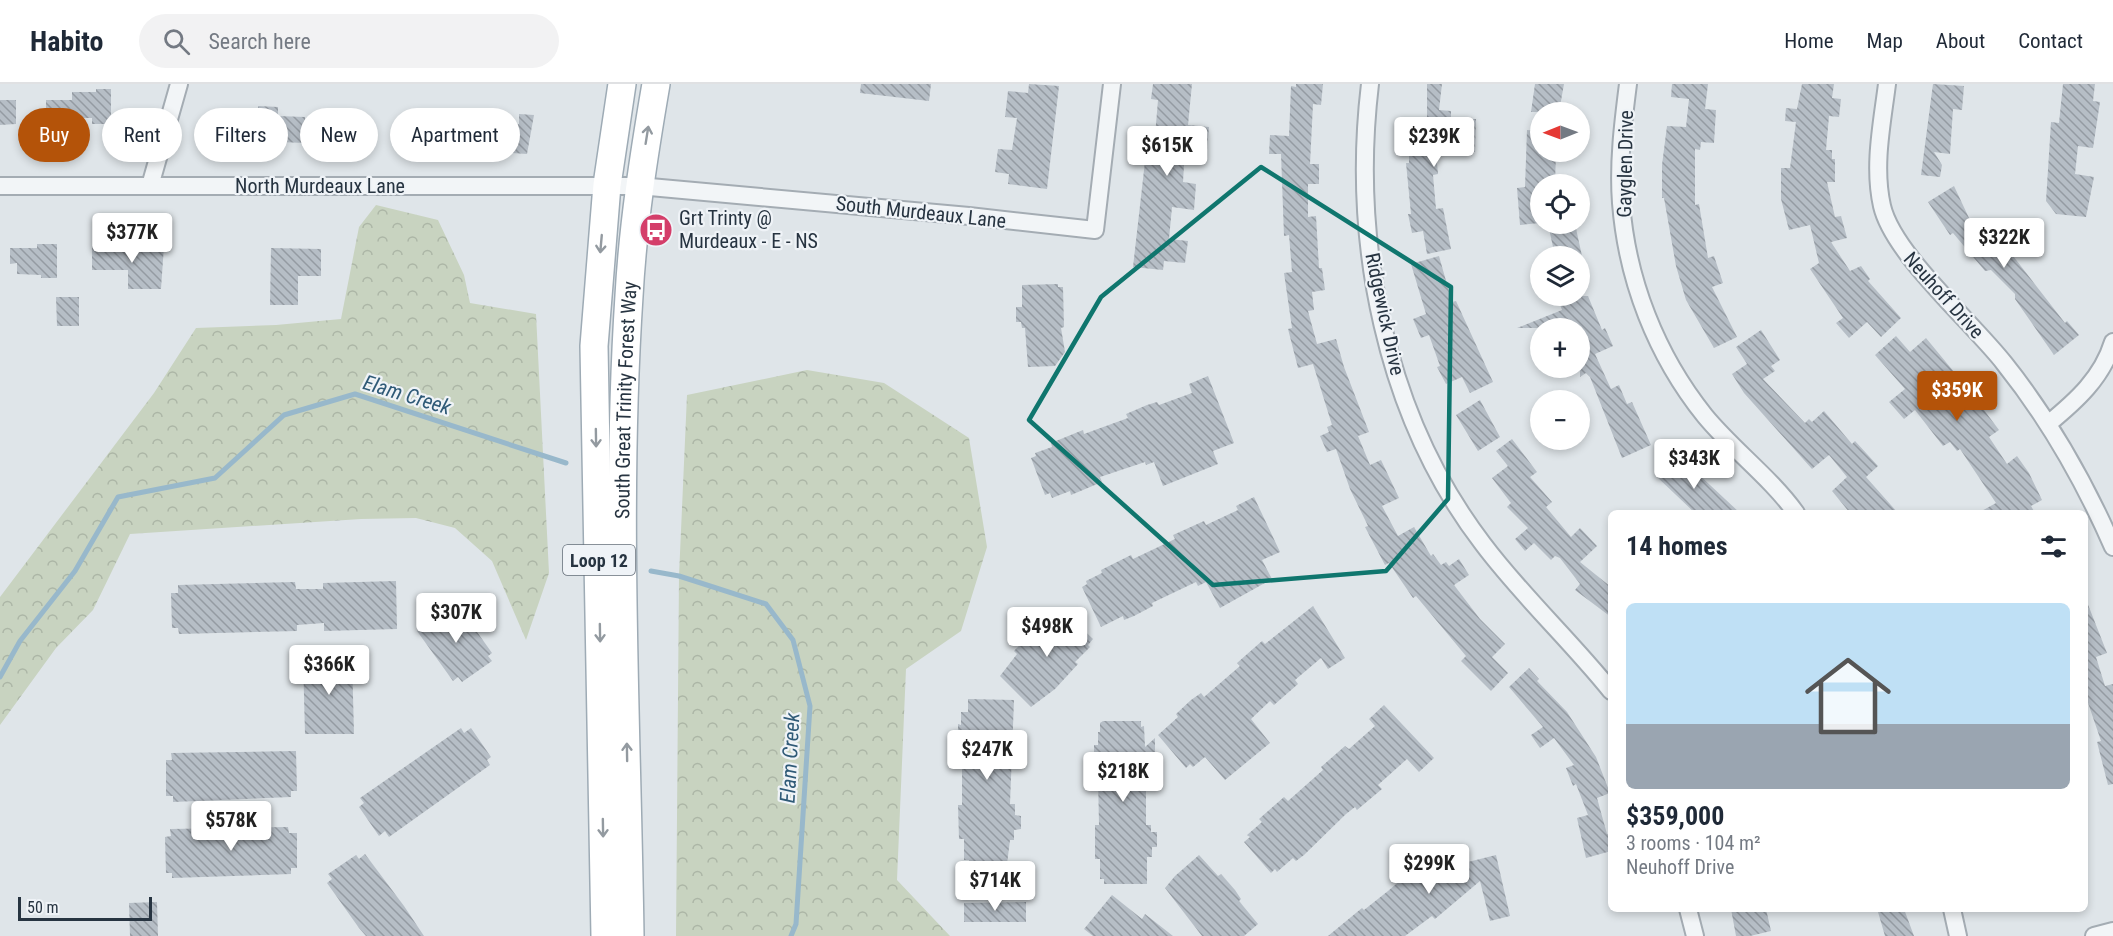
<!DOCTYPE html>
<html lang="en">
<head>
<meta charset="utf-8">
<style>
  body { margin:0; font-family:"Roboto Condensed",sans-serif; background:#f2f2f3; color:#1f2937; height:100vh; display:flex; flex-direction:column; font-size:22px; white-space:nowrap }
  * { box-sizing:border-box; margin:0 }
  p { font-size:20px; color:#747a83 }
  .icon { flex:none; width:33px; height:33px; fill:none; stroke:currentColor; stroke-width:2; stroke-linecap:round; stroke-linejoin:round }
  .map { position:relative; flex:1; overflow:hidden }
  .details { position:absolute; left:1608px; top:426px; width:480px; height:402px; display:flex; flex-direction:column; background:#fff; border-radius:9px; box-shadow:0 3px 9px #0003 }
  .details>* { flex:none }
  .guide { position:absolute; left:18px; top:24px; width:570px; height:54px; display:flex; gap:12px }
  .needle { width:39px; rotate:269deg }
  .buttons { position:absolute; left:1530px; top:18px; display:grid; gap:12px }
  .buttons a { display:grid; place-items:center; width:60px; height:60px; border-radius:50%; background:#fff; box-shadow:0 3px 9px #0003; font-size:30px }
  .scale { position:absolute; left:18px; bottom:15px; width:134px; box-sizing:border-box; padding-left:6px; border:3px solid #273441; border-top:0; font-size:16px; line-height:21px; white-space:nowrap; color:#273441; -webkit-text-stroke:4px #eff3f7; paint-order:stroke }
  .price { position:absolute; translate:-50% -51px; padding:0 14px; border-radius:6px; background:#fff; color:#222; font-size:20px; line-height:39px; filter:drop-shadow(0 2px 3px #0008) }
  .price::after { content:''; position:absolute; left:50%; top:36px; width:18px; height:14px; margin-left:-9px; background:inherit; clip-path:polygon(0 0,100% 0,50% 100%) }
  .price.active { background:#b45309; color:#fff }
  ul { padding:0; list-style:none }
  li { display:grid; align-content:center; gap:12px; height:318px; padding:0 18px }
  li+li { border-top:2px solid #e0e1e3 }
  li span { display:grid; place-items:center; height:186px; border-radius:9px; color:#555 }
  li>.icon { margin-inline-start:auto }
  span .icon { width:108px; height:108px; fill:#fffc; stroke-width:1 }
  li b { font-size:26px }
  h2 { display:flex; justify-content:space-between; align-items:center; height:72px; padding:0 18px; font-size:26px }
  .chip { padding:0 21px; border-radius:27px; background:#fff; box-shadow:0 3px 9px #0003; font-size:21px; line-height:54px }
  .chip.active { background:#b45309; color:#fff }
  header { display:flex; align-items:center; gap:36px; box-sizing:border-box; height:84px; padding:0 30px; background:#fff; border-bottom:2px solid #e0e1e3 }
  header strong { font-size:28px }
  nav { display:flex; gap:33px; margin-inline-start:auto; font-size:21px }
  .search { width:420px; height:54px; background:#f2f2f3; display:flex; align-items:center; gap:15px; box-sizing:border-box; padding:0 21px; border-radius:33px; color:#747a83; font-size:22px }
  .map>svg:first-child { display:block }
</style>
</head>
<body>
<header>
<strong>Habito</strong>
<div class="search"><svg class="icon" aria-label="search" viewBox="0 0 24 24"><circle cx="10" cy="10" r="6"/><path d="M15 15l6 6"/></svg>Search here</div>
<nav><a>Home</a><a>Map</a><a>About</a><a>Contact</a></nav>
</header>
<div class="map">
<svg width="2113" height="852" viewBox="0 0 2113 852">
  <defs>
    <pattern id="forest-crowns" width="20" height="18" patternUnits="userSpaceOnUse" patternTransform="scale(1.5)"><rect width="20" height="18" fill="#c8d3c0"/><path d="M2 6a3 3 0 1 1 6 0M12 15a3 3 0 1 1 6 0" fill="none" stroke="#acb6a6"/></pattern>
    <pattern id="building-back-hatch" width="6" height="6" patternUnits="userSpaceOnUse" patternTransform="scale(1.5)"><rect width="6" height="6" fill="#b6bec6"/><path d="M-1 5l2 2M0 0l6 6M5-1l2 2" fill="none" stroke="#949ba2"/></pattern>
  </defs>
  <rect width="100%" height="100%" fill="#dfe5e9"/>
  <path fill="url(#forest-crowns)" d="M376,121L438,136L464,191L470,219L536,230L549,489L526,556L492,477L455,444L416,434L361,435L130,450L93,526L56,564L0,641V513L154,309L196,244L276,241L341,235L359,143Z
    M807,286L884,299L969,354L987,463L961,547L906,585L897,796L950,852H676L679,492L687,311Z"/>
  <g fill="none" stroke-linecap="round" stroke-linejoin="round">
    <path stroke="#98b8cb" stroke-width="5" d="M651,487L679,492L766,520L793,556L810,622L796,840L791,852
      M0,593L20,557L75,487L118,413L215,394L284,331L355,310L566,379"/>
  </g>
  <path fill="url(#building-back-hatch)" d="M861,0H931L929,17L860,9Z
    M1029,0L1059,2L1047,105L1008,100L1009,90L995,88L998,65L1012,66L1017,34L1005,33L1008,7L1028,9Z
    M1153,0H1192L1188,41L1209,43L1207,66L1185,64L1183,98L1196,100L1194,126L1172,123L1169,155L1188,157L1185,179L1164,177L1163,186L1133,183L1148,51L1155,52L1158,16L1151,15Z
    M1296,0H1323L1321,21L1313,20L1310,80H1319V100H1308V133L1316,132L1319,184H1322L1325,206L1312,208L1314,226L1308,227L1317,260L1336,255L1344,283L1369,348L1358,352L1370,381L1381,376L1399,414L1382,422L1398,452L1414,443L1431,472L1433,470L1441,481L1446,478L1449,482L1459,475L1469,491L1454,501L1480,535L1505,560L1492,573L1508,589L1491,607L1461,577L1466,572L1416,512L1413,514L1389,479L1385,481L1365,443L1368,442L1350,405L1336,365L1327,368L1320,352L1329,348L1327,343L1332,341L1313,280L1298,284L1288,245L1292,244L1284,189L1292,188L1289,151L1284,152L1281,70H1269L1270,51L1289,52L1291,2L1296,3Z
    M1427,0H1442L1439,26L1451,27V35H1476L1475,68H1436L1438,90L1433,91L1436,125L1443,124L1451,165L1427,170L1423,147L1412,149L1408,130H1411L1406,79H1409V49H1427Z
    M1535,0H1564L1559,28H1531Z
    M1672,0H1708L1705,25L1716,26L1714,59L1701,58L1700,66L1695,65V121L1699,120L1708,174L1714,172L1723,199L1712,203L1737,253L1714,264L1686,216L1676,182L1664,114H1662V81L1667,42L1686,43L1689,15L1671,13Z
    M1802,0H1834L1832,14L1841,15L1839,33L1829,32L1826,66H1832V75H1835V98H1827L1835,133L1841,132L1847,154L1831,158L1850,187L1861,182L1870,195L1868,197L1901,234L1881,253L1867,238L1849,254L1836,239L1843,234L1810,185L1819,179L1810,141L1789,146L1781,115V84H1790L1796,38L1785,37L1786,24L1797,25Z
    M1933,0L1964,2L1962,26L1953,25L1950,70L1934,68L1942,81L1940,93L1921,91Z
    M2063,0H2095L2093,17L2100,18L2093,64L2078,62L2075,90L2094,93L2086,133L2056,130L2046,117L2051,38L2059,39Z
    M96,5H111V40H92V34H46V16H72V8H96Z
    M0,16H16V40L0,41Z
    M258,22L278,23V32L305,33V59L233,56V30H258Z
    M519,30L534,31L527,70L499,68V62L470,60V66L441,64L442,57H438L440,34L519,40Z
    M1527,46L1540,47V68H1556L1555,100H1540V139L1520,141L1517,104L1525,103Z
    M1954,102L1969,134L1990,155L2003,143L2019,160L2010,168L2065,239L2067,237L2079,251L2054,271L2015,215V210L1991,186L1985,187L1953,149L1950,151L1928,118Z
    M1548,140H1575L1582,172H1555Z
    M37,160H57V194H41V191L17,190V179L10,180V164H37Z
    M92,162H164L161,205H128V186H92Z
    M271,164L321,165V192H298V221H270Z
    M1439,172L1452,218L1456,217L1493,298L1470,309L1462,293L1446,300L1437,283L1440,282L1429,251L1421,254L1413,235L1426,230L1411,180Z
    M1058,200V203H1063L1064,243L1061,244L1065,268L1055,282L1028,283L1025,244H1022L1021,238H1016V223H1022V201Z
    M1557,212H1588L1602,246L1605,244L1613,262L1595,270L1611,305L1619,301L1627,320L1632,318L1651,361L1622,374L1590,293L1586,289L1580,293V244H1517L1562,226Z
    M56,213H79V242H57Z
    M1761,246L1780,276L1771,282L1775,287L1763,295L1805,339L1809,335L1812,338L1824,327L1852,360L1855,357L1878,382L1866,393L1898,429H1850L1832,407L1847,393L1829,371L1812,385L1744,309L1732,290L1747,280L1736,263Z
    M1896,252L1910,268L1926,254L1969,306L1999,346L1989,353L2007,380L2017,372L2029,389L2042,416L2031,422L2035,429H1978L1996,419L1960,365L1957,367L1950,358L1943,362L1915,326L1904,335L1889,318L1905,305L1875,271Z
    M1208,292L1234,359L1213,367L1218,380L1163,402L1154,378L1146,381L1145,378L1100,393L1102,398L1071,411L1070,407L1052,414L1050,409L1045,411L1031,374L1036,372L1035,369L1052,363L1051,359L1083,346L1084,350L1128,334L1126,330L1147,321L1157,318L1159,321L1192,309L1189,300Z
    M1480,316L1500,353L1478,367L1456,331Z
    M1512,355L1537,388L1530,393L1552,418L1546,423L1571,453L1580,444L1597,462L1580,478L1611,503V533L1575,506L1580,500L1560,474L1555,472L1551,476L1534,459L1525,467L1515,455L1528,444L1507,423L1511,419L1492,394L1508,382L1496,367Z
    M1671,377H1677L1691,391L1695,387L1740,429H1695L1656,392Z
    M1254,413L1280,468L1262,476L1272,495L1220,524L1206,498L1198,502L1196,498L1152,519L1153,522L1134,532L1124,536L1123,532L1101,543L1082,503L1087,500L1086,497L1102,489L1101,486L1131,471L1133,475L1175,455L1173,451L1204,437L1206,441L1238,426L1236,422Z
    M396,497L397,545L324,547V539L297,541V547L179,550L178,544H172L171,509H178V501L295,498L296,505H323V499Z
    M2085,513L2107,569L2096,573L2105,602L2113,600V700L2108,701L2097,658L2101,657L2085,610Z
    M451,522L455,528L460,524L492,569L488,572L492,577L462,598L458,593L453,597L417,547Z
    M1313,522L1345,574L1328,585L1321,574L1295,596L1298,600L1274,621L1270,617L1251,635L1270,659L1225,696L1205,673L1193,683L1190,680L1186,684L1158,651L1178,633L1176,630L1191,616L1201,609L1204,613L1240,582L1237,579L1254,564L1262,557L1265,560Z
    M1061,524L1093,555L1088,561L1090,563L1075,578L1078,580L1055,605L1031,623L1000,592L1017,570L1014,567L1037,543L1040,546Z
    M303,574H352L354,650H305Z
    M1529,584L1539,595L1537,597L1567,628L1596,673L1610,709L1597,714L1607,750L1611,749V767L1586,774L1577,734L1588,731L1576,700L1573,702L1566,684L1574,681L1554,654L1540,664L1531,651L1543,643L1509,603Z
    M968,615L1014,616L1010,720H1015V731L1021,732V745L1014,746V756H1010L1007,780H969V776H964V755H959L958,721H962V673H958V640L961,641V628H968Z
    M1384,621L1434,674L1419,688L1407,675L1378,701L1382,705L1357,726L1355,723L1346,730L1304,771L1296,777L1293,774L1277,788L1275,785L1271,789L1244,758L1250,753L1247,751L1262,738L1259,735L1284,713L1288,717L1323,686L1321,683L1345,662L1349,665L1375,642L1369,635Z
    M1103,637H1141V643L1144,642L1145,663L1155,654V682H1149V692H1146V741H1151V748H1157V763H1152V773H1147V800H1104V795H1100V775H1095V741H1099L1098,693H1094V661H1098V648H1100V639Z
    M461,644L464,649L471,644L491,673L487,676L490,681L389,753L385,747L379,752L359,723L364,719L360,714Z
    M296,667L297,707H291V713L173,718V712H166V676H172L171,669Z
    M288,743L289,749H297V784H291V790L172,794V789H166L165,753L171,752L170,745Z
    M1444,760L1460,780L1496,771L1510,832L1490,837L1480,797L1435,835L1432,832L1405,852H1328L1362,824L1364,826L1388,807L1402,795L1399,792L1406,785Z
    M365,770L404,822L424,852H366L359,844L327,799L332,795L328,790L356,771L359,775Z
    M1199,771L1218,792L1221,790L1235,806L1241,815L1239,817L1258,840L1244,852H1202L1165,804L1175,792Z
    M1112,811L1142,835L1145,830L1173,852H1093L1084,845Z
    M157,818L158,852H130L129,819Z
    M1026,818V838H964V819Z
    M1731,825H1766L1771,847L1750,852H1736Z
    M1889,825H1904L1914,852H1885L1878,828Z"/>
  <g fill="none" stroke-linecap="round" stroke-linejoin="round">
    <defs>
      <path id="street" d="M1370,0C1351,158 1385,332 1483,460C1522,512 1570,556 1611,607
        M1628,0C1623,39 1618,79 1621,119C1627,196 1656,271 1705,332C1733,366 1770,393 1796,429
        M1887,0C1882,40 1873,82 1882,122C1893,170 1972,238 2004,279C2048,334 2085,399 2113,463
        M0,102H639L969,132L1095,146L1112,0
        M150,102L179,0
        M2048,340C2076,317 2102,294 2113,258
        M1688,825L1695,852
        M1952,825L1958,852
        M2094,852L2113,847"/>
      <g id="primary">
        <path d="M605,852L594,262L607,101L622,0"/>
        <path id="s1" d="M630,852C627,640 615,424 629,212C633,140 644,70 656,0"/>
      </g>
    </defs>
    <use href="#street" stroke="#a4acb3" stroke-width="20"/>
    <use href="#primary" stroke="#9eabb5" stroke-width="30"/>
    <use href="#street" stroke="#f2f5f7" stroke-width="16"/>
    <use href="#primary" stroke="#fff" stroke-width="27"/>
  </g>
  <defs><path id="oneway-shaft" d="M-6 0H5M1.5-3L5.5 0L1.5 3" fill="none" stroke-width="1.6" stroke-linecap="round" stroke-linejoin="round" transform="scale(1.5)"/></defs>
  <g stroke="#939aa0">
    <use href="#oneway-shaft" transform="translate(647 51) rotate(-81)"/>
    <use href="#oneway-shaft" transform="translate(601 160) rotate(95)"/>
    <use href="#oneway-shaft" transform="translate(596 354) rotate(89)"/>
    <use href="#oneway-shaft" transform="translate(600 549) rotate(89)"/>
    <use href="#oneway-shaft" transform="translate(627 668) rotate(-91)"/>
    <use href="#oneway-shaft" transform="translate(603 744) rotate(89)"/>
  </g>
  <path fill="none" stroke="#0f766e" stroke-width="4.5" stroke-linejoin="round" d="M1261,83L1451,203L1448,415L1386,487L1213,501L1029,336L1101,213Z"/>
  <defs>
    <symbol id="bus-disc" viewBox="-11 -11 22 22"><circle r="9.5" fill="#d43e6a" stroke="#eff3f7"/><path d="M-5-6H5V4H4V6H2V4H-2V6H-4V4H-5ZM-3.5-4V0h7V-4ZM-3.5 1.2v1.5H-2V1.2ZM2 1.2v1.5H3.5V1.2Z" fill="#fff"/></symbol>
  </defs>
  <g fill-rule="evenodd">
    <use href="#bus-disc" x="637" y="127" width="38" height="38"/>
  </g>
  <g text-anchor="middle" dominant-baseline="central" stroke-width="4.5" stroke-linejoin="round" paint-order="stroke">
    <rect fill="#eff3f7" stroke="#636d78" stroke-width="1.5" x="563" y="461" width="72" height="30" rx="4.5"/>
    <g font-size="18" font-weight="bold" fill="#273441">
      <text x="599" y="476">Loop 12</text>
    </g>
    <g font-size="20" fill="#273441" stroke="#eff3f7">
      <text transform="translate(1625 80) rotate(-89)">Gayglen Drive</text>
      <text x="320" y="102">North Murdeaux Lane</text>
      <text transform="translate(921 128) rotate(6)">South Murdeaux Lane</text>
      <text transform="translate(1944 211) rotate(48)">Neuhoff Drive</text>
      <text transform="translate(1385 230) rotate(78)">Ridgewick Drive</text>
      <text stroke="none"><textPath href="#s1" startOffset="536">South Great Trinity Forest Way</textPath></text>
    </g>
    <g font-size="20" fill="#273441" stroke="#eff3f7" text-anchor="start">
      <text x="679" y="134">Grt Trinty @<tspan x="679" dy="23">Murdeaux - E - NS</tspan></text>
    </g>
    <g font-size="21" font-style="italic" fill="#2f5a77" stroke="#eff3f7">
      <text transform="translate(407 311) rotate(17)">Elam Creek</text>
      <text transform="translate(790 674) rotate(-87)">Elam Creek</text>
    </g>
  </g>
</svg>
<div class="buttons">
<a><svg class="needle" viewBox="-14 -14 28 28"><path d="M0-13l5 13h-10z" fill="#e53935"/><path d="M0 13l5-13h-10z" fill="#747a83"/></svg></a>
<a><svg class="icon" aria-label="locate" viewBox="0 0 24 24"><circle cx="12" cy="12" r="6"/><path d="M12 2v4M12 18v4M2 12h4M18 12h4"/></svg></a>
<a><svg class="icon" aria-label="layers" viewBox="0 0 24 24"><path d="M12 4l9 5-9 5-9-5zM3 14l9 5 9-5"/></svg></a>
<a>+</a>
<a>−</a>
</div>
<div class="scale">50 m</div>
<b class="price" style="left:1434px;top:84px">$239K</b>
<b class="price" style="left:1167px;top:93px">$615K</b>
<b class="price" style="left:132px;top:180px">$377K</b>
<b class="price" style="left:2004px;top:185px">$322K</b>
<b class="price active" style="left:1957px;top:338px">$359K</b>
<b class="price" style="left:1694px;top:406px">$343K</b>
<b class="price" style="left:456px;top:560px">$307K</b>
<b class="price" style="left:1047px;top:574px">$498K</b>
<b class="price" style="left:329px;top:612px">$366K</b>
<b class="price" style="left:987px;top:697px">$247K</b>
<b class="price" style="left:1123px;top:719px">$218K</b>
<b class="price" style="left:231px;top:768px">$578K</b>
<b class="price" style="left:1429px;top:811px">$299K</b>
<b class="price" style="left:995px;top:828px">$714K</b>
<div class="guide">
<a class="chip active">Buy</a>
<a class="chip">Rent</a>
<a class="chip">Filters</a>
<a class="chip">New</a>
<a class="chip">Apartment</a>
</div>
<section class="details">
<h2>14 homes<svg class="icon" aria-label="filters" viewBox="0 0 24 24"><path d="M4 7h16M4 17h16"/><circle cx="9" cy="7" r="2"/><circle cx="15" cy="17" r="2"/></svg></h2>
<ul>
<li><span style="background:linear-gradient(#bfe0f5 65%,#9aa5b1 0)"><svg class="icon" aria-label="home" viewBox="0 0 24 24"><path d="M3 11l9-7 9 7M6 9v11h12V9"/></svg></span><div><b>$359,000</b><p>3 rooms · 104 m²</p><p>Neuhoff Drive</p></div></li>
</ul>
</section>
</div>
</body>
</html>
